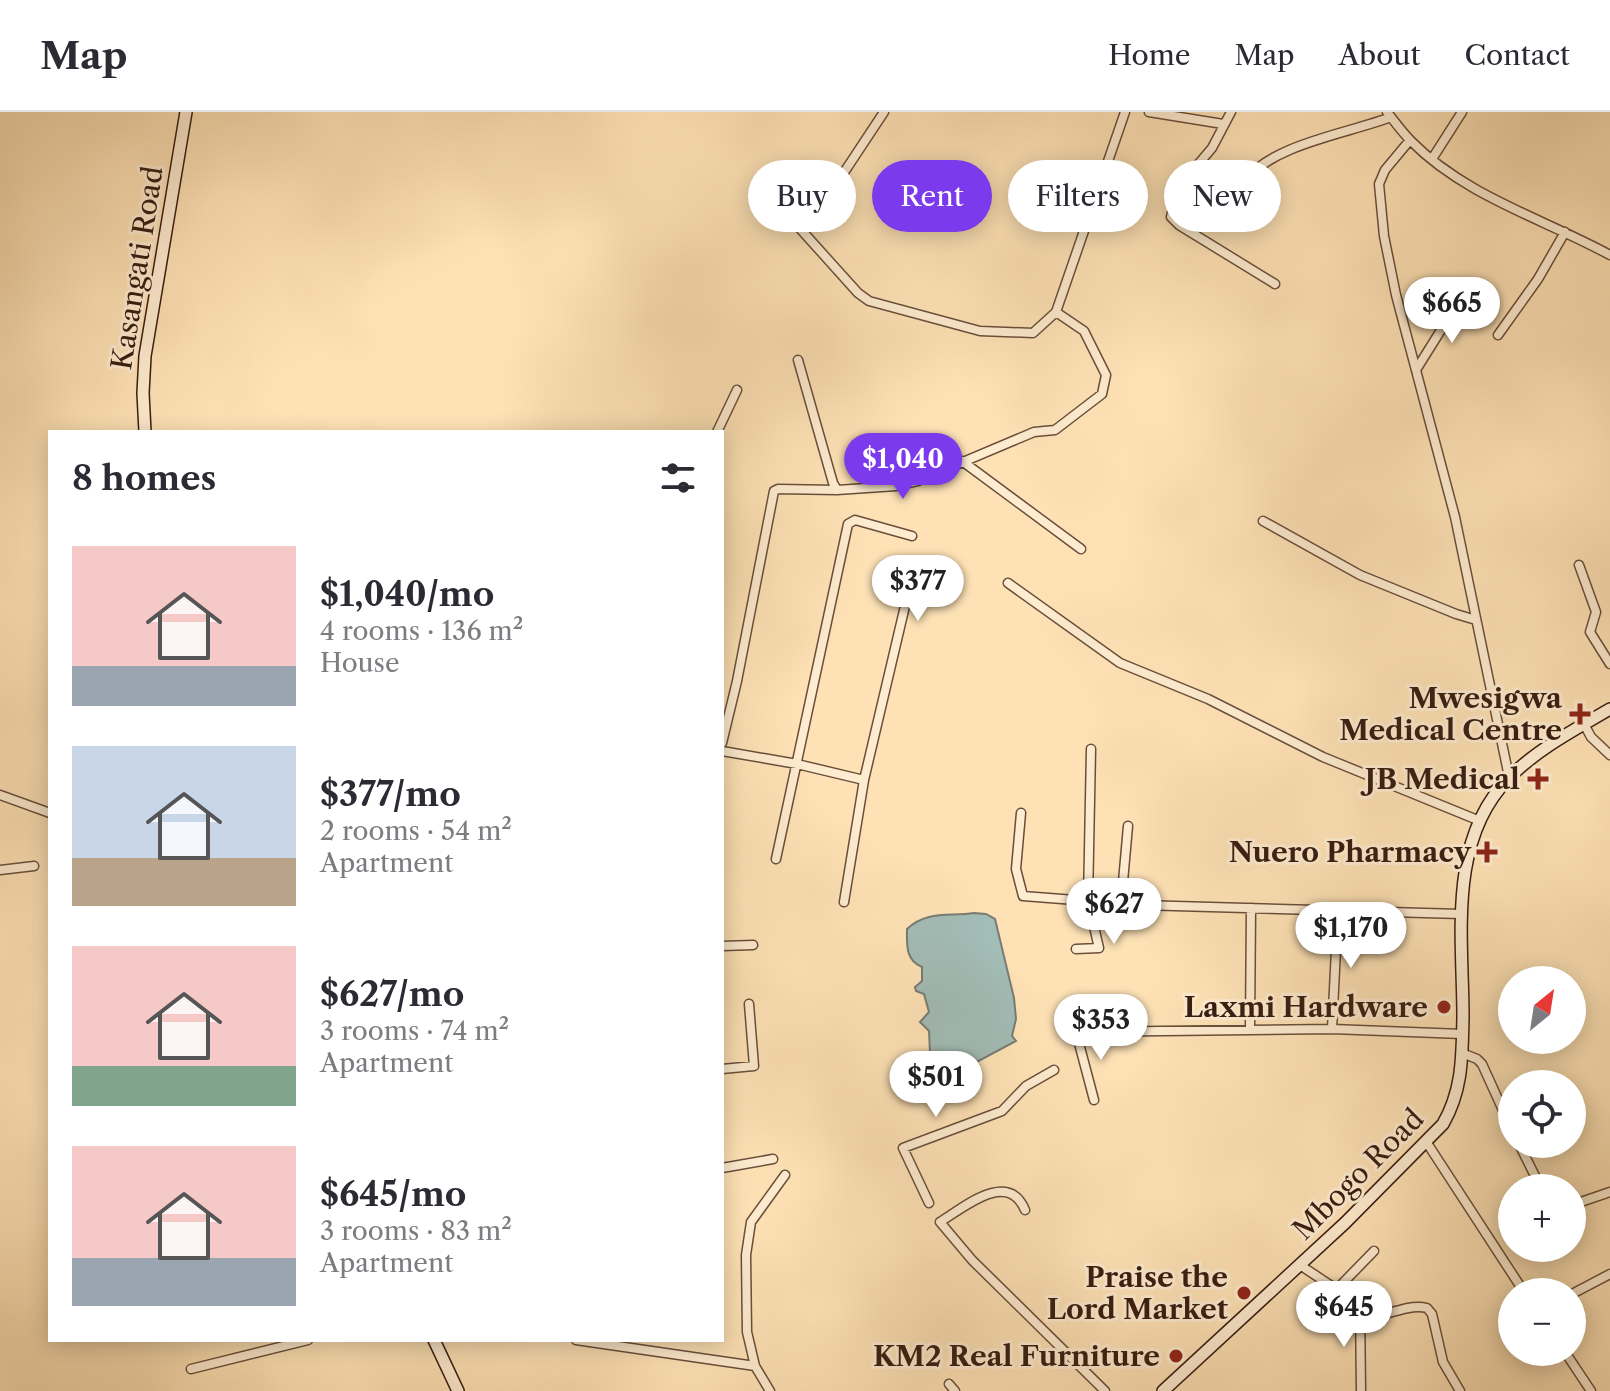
<!DOCTYPE html>
<html lang="en">
<head>
<meta charset="utf-8">
<style>
  body { margin:0; font-family:"Libre Caslon Text",serif; background:#f2f2f3; color:#2b2b33; height:100vh; display:flex; flex-direction:column; font-size:30px; white-space:nowrap }
  * { box-sizing:border-box; margin:0 }
  p { font-size:26px; color:#7c7c81 }
  .icon { flex:none; width:44px; height:44px; fill:none; stroke:currentColor; stroke-width:2; stroke-linecap:round; stroke-linejoin:round }
  .map { position:relative; flex:1; overflow:hidden }
  .details { position:absolute; left:48px; top:318px; width:676px; height:912px; display:flex; flex-direction:column; background:#fff; border-radius:0px; box-shadow:0 4px 20px #0003 }
  .details>* { flex:none }
  .guide { position:absolute; left:748px; top:48px; width:742px; height:72px; display:flex; gap:16px }
  .needle { width:52px; rotate:30deg }
  .controls { position:absolute; left:1498px; top:854px; display:grid; gap:16px }
  .controls a { display:grid; place-items:center; width:88px; height:88px; border-radius:50%; background:#fff; box-shadow:0 4px 20px #0003; font-size:40px }
  .price { position:absolute; translate:-50% -68px; padding:0 18px; border-radius:28px; background:#fff; color:#222; font-size:26px; line-height:52px; filter:drop-shadow(0 2px 4px #0008) }
  .price::after { content:''; position:absolute; left:50%; top:48px; width:24px; height:18px; margin-left:-12px; background:inherit; clip-path:polygon(0 0,100% 0,50% 100%) }
  .price.active { background:#7c3aed; color:#fff }
  ul { padding:0; list-style:none }
  li { display:flex; align-items:center; gap:24px; height:200px; padding:0 24px }
  li span { display:grid; place-items:center; flex:none; width:224px; height:160px; border-radius:0px; color:#555 }
  li>.icon { margin-inline-start:auto }
  span .icon { width:96px; height:96px; fill:#fffc; stroke-width:1 }
  li b { font-size:34px }
  h2 { display:flex; justify-content:space-between; align-items:center; height:96px; padding:0 24px; font-size:34px }
  .chip { padding:0 28px; border-radius:36px; background:#fff; box-shadow:0 4px 20px #0003; font-size:28px; line-height:72px }
  .chip.active { background:#7c3aed; color:#fff }
  header { display:flex; align-items:center; gap:48px; box-sizing:border-box; height:112px; padding:0 40px; background:#fff; border-bottom:2px solid #e1e1e2 }
  header strong { font-size:38px }
  nav { display:flex; gap:44px; margin-inline-start:auto; font-size:28px }
  .map>svg:first-child { display:block }
</style>
</head>
<body>
<header>
<strong>Map</strong>
<nav><a>Home</a><a>Map</a><a>About</a><a>Contact</a></nav>
</header>
<div class="map">
<svg width="1610" height="1279" viewBox="0 0 1610 1279">
  <rect width="100%" height="100%" fill="#fee2b6"/>
  <filter id="stains"><feTurbulence type="fractalNoise" baseFrequency=".0025" numOctaves="4"/><feColorMatrix values="0 0 0 0 .2 0 0 0 0 .09 0 0 0 0 .02 0 0 0 .5 -.17"/></filter>
  <radialGradient id="worn" r=".72"><stop offset=".6" stop-color="#630" stop-opacity="0"/><stop offset="1" stop-color="#630" stop-opacity=".3"/></radialGradient>
  <path fill="#a2bcb6" stroke="#787c74" stroke-width="2" d="M974,801L986,802L995,807L1014,886L1016,907L1012,924L1016,929L975,951L930,941L929,919L920,910L929,900L924,882L916,879L915,875L922,869V855C905,848 907,832 907,817C927,798 950,805 974,801Z"/>
  <g fill="none" stroke-linecap="round" stroke-linejoin="round">
    <defs>
      <path id="street" d="M1149,0L1223,12
        M1231,0L1212,36L1178,76L1171,105L1179,113L1275,172
        M1387,0C1395,10 1402,20 1411,29C1465,84 1544,107 1610,143
        M1410,28L1385,58L1379,72L1384,124L1396,183L1455,405L1509,665
        M1432,47L1462,0
        M841,65L884,0
        M1246,68C1273,32 1350,21 1391,5
        M786,101L858,181L869,189L980,219L1033,221L1056,200L1125,0
        M1498,223L1538,167L1565,120
        M798,248L833,371L837,378
        M1416,258L1441,218L1435,200
        M717,320L737,278
        M962,349L1081,437
        M1263,409L1360,463L1456,502L1476,508
        M1579,453L1596,500L1590,520L1610,552
        M1008,471L1120,551L1208,587L1323,645L1480,709
        M1584,612L1591,625L1610,643
        M722,631L737,569L774,379L778,377L837,378L896,374L918,369L1034,320L1055,318L1102,282L1106,263L1084,219L1056,200
        M722,639L797,652L864,668L909,477
        M0,683L50,701
        M1021,701L1016,757L1023,784L1140,793L1461,802
        M776,747L848,412L855,408L912,424
        M0,758L34,754
        M844,790L864,668
        M1121,792L1128,714
        M722,834L753,833
        M1076,837L1099,836L1088,789L1091,637
        M1332,917L1338,798
        M1250,918L1251,796
        M1462,941L1477,947L1482,952L1512,1018
        M722,957L754,954L749,892
        M1094,988L1076,920L1332,917L1462,922
        M1427,1031L1524,1180
        M1519,1032L1541,1076
        M722,1056L773,1047
        M929,1091L903,1036L1002,999L1026,974L1054,958
        M1572,1093L1610,1080
        M1025,1098C1008,1057 963,1096 940,1110L972,1148L1105,1279
        M1300,1153L1372,1201C1391,1205 1408,1191 1427,1196L1432,1202L1443,1250L1460,1279
        M1336,1178L1374,1139
        M1572,1182L1610,1162
        M1360,1194L1361,1279
        M576,1228L755,1254
        M1565,1240L1591,1279
        M191,1257L308,1228
        M949,1272L955,1279
        M770,1279L755,1254L747,1220L746,1143L751,1110L785,1063"/>
      <path id="secondary" d="M145,320L143,281L145,244L186,0
        M434,1228L458,1279
        M1163,1279L1345,1111L1443,1012C1463,977 1462,944 1463,905C1463,826 1447,728 1509,666C1537,637 1576,617 1610,597"/>
    </defs>
    <use href="#street" stroke="#6a4e3a" stroke-width="11"/>
    <use href="#secondary" stroke="#381c11" stroke-width="14"/>
    <use href="#street" stroke="#feecd0" stroke-width="8"/>
    <use href="#secondary" stroke="#feecd0" stroke-width="11"/>
  </g>
  <g fill="#8f2418" stroke="#feecd0" stroke-width="3">
    <path d="M1576 590h8v8h8v8h-8v8h-8v-8h-8v-8h8z"/>
    <path d="M1534 655h8v8h8v8h-8v8h-8v-8h-8v-8h8z"/>
    <path d="M1483 728h8v8h8v8h-8v8h-8v-8h-8v-8h8z"/>
    <circle cx="1444" cy="895" r="8"/>
    <circle cx="1244" cy="1181" r="8"/>
    <circle cx="1176" cy="1244" r="8"/>
  </g>
  <g text-anchor="middle" dominant-baseline="central" stroke-width="6" stroke-linejoin="round" paint-order="stroke">
    <g font-size="28" fill="#381c11" stroke="#feecd0">
      <text transform="translate(137 156) rotate(-81)">Kasangati Road</text>
      <text transform="translate(1358 1062) rotate(-45)">Mbogo Road</text>
    </g>
    <g font-size="28" font-weight="bold" fill="#381c11" stroke="#feecd0" text-anchor="end">
      <text x="1562" y="586">Mwesigwa<tspan x="1562" dy="32">Medical Centre</tspan></text>
      <text x="1520" y="667">JB Medical</text>
      <text x="1471" y="740">Nuero Pharmacy</text>
      <text x="1428" y="895">Laxmi Hardware</text>
      <text x="1228" y="1165">Praise the<tspan x="1228" dy="32">Lord Market</tspan></text>
      <text x="1160" y="1244">KM2 Real Furniture</text>
    </g>
  </g>
  <rect width="100%" height="100%" filter="url(#stains)"/>
  <rect width="100%" height="100%" fill="url(#worn)"/>
</svg>
<div class="controls">
<a><svg class="needle" viewBox="-14 -14 28 28"><path d="M0-13l5 13h-10z" fill="#e53935"/><path d="M0 13l5-13h-10z" fill="#7c7c81"/></svg></a>
<a><svg class="icon" aria-label="locate" viewBox="0 0 24 24"><circle cx="12" cy="12" r="6"/><path d="M12 2v4M12 18v4M2 12h4M18 12h4"/></svg></a>
<a>+</a>
<a>−</a>
</div>
<b class="price" style="left:1452px;top:233px">$665</b>
<b class="price active" style="left:903px;top:389px">$1,040</b>
<b class="price" style="left:918px;top:511px">$377</b>
<b class="price" style="left:1114px;top:834px">$627</b>
<b class="price" style="left:1351px;top:858px">$1,170</b>
<b class="price" style="left:1101px;top:950px">$353</b>
<b class="price" style="left:936px;top:1007px">$501</b>
<b class="price" style="left:1344px;top:1237px">$645</b>
<div class="guide">
<a class="chip">Buy</a>
<a class="chip active">Rent</a>
<a class="chip">Filters</a>
<a class="chip">New</a>
</div>
<section class="details">
<h2>8 homes<svg class="icon" aria-label="filters" viewBox="0 0 24 24"><path d="M4 7h16M4 17h16"/><circle cx="9" cy="7" r="2"/><circle cx="15" cy="17" r="2"/></svg></h2>
<ul>
<li><span style="background:linear-gradient(#f6c9c9 75%,#9aa5b1 0)"><svg class="icon" aria-label="home" viewBox="0 0 24 24"><path d="M3 11l9-7 9 7M6 9v11h12V9"/></svg></span><div><b>$1,040/mo</b><p>4 rooms · 136 m²</p><p>House</p></div></li>
<li><span style="background:linear-gradient(#c9d6e8 70%,#b9a48a 0)"><svg class="icon" aria-label="home" viewBox="0 0 24 24"><path d="M3 11l9-7 9 7M6 9v11h12V9"/></svg></span><div><b>$377/mo</b><p>2 rooms · 54 m²</p><p>Apartment</p></div></li>
<li><span style="background:linear-gradient(#f6c9c9 75%,#7fa58c 0)"><svg class="icon" aria-label="home" viewBox="0 0 24 24"><path d="M3 11l9-7 9 7M6 9v11h12V9"/></svg></span><div><b>$627/mo</b><p>3 rooms · 74 m²</p><p>Apartment</p></div></li>
<li><span style="background:linear-gradient(#f6c9c9 70%,#9aa5b1 0)"><svg class="icon" aria-label="home" viewBox="0 0 24 24"><path d="M3 11l9-7 9 7M6 9v11h12V9"/></svg></span><div><b>$645/mo</b><p>3 rooms · 83 m²</p><p>Apartment</p></div></li>
</ul>
</section>
</div>
</body>
</html>
